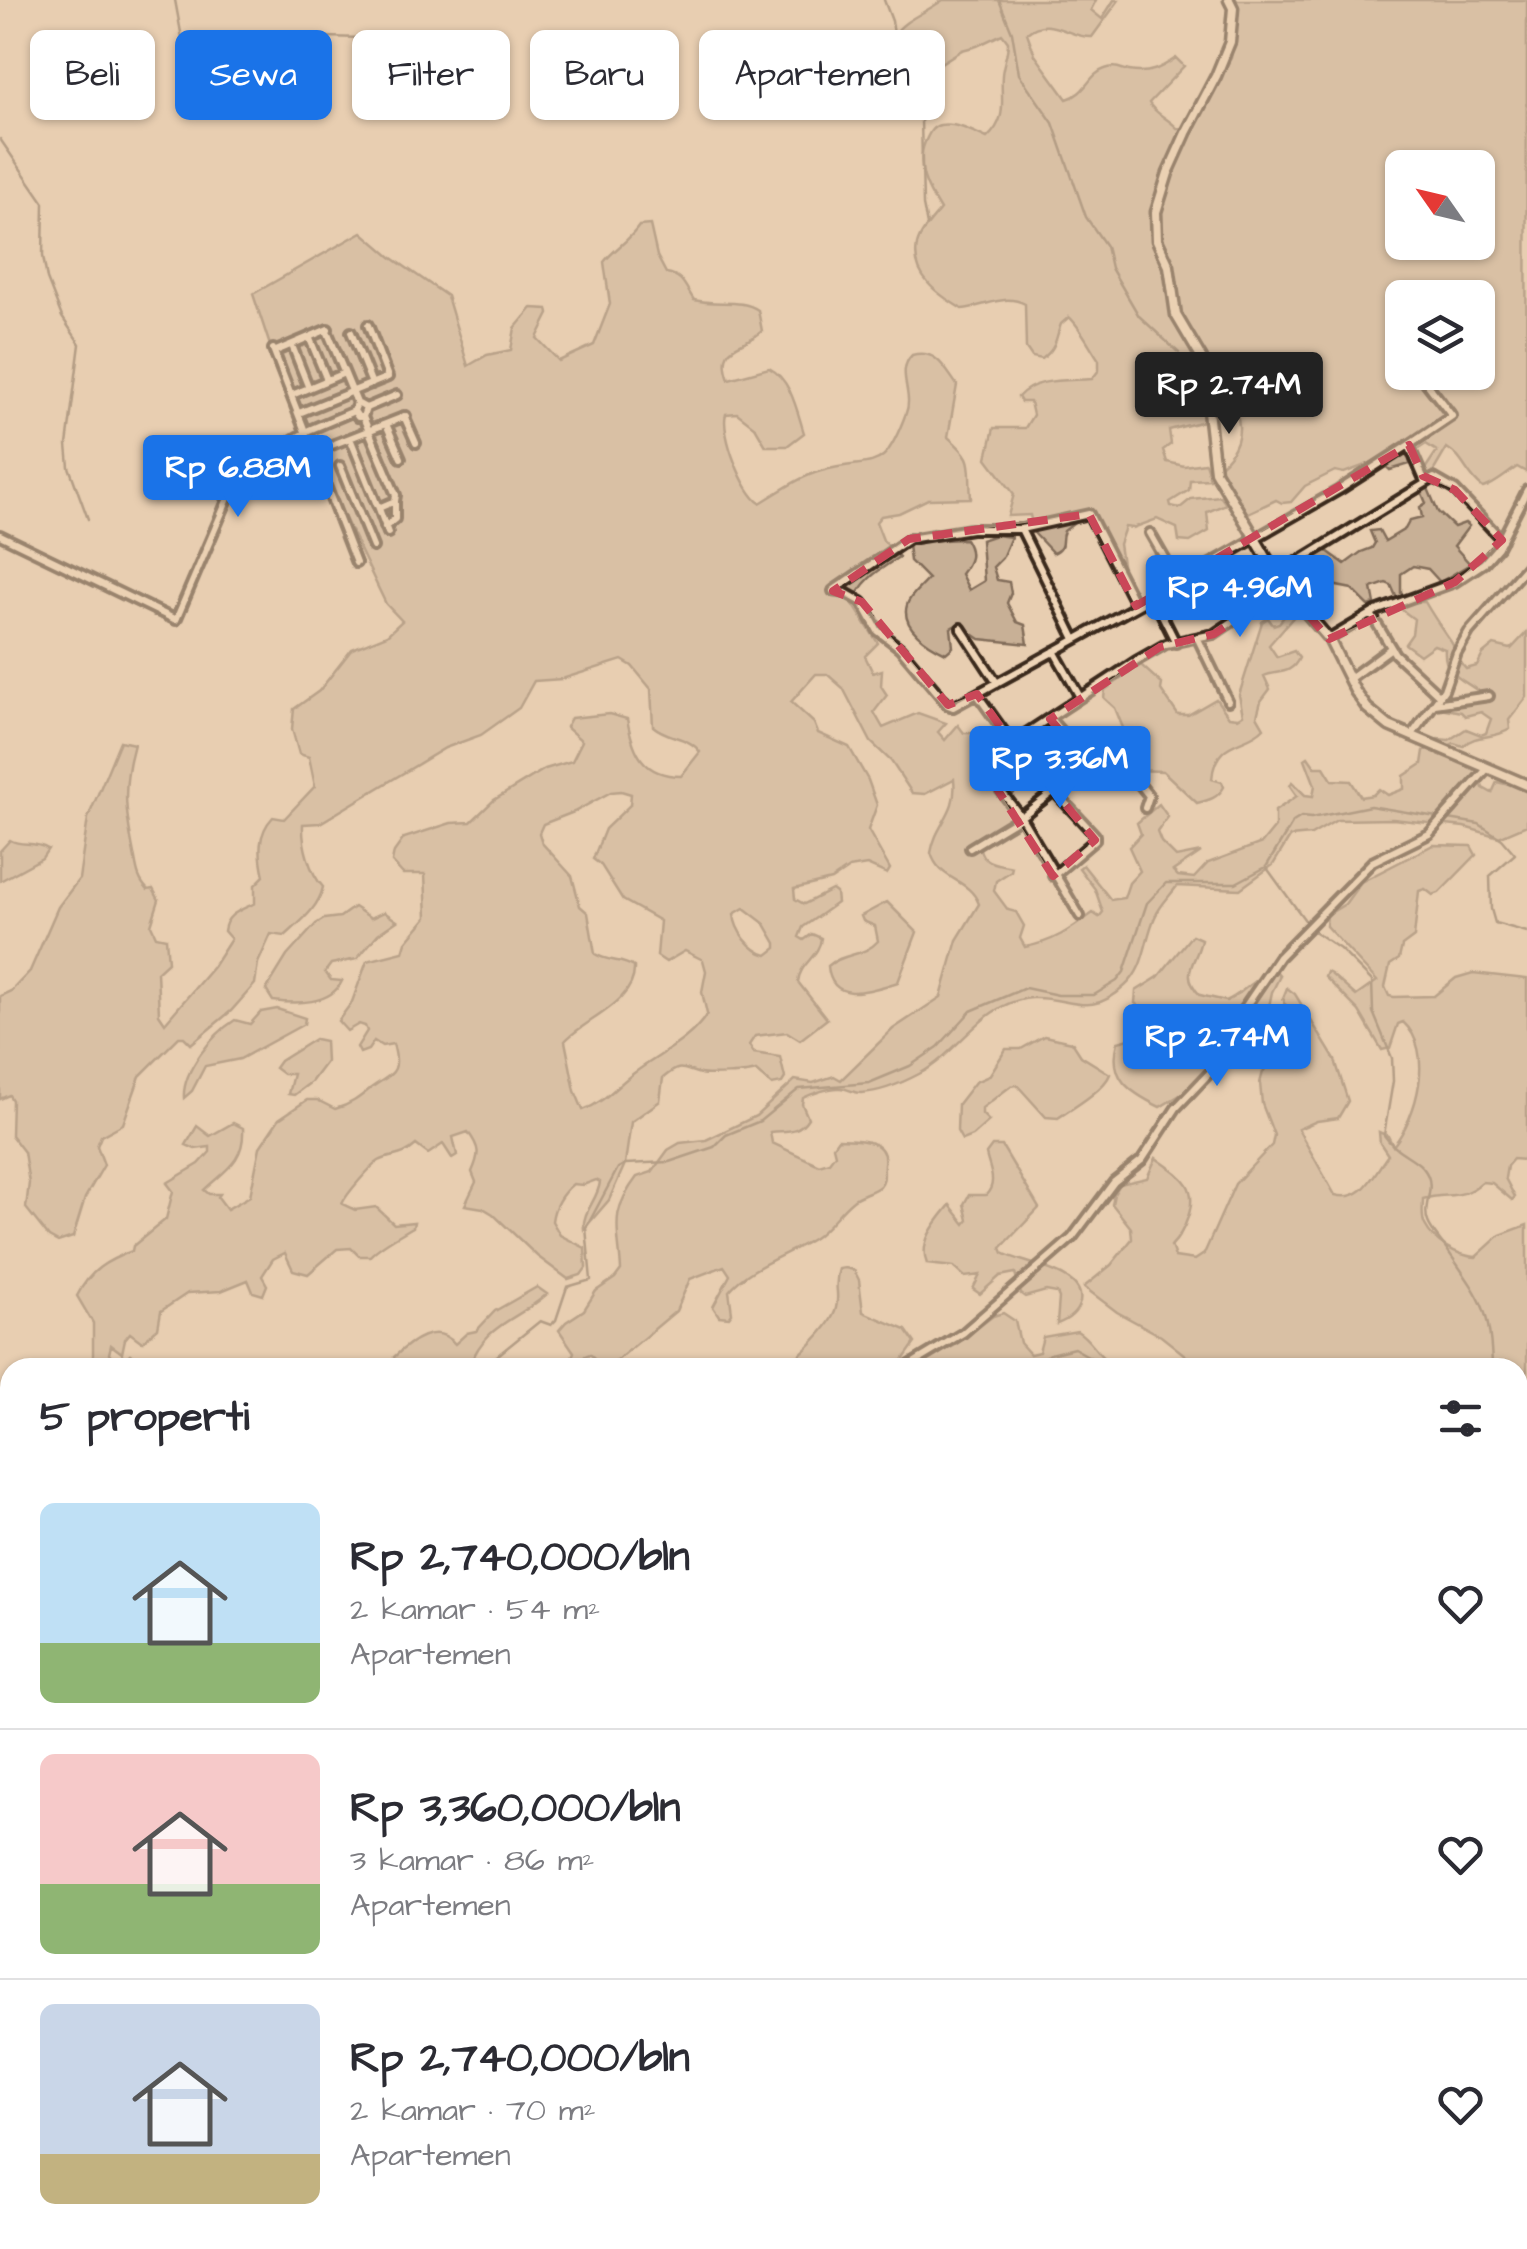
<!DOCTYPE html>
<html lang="id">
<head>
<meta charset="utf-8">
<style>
  body { margin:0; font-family:"Architects Daughter",sans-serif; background:#f7f7f7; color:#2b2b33; height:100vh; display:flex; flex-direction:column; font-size:38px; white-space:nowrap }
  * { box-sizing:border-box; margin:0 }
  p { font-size:32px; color:#7c7c81 }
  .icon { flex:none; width:55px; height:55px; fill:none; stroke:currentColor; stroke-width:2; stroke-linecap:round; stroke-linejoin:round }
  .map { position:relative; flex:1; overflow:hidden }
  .side { position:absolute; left:0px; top:1358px; width:1528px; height:892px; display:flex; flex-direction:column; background:#fff; border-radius:30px 30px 0 0; box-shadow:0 2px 8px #0004 }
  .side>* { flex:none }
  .guide { position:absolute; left:30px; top:30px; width:1000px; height:90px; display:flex; gap:20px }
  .needle { width:65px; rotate:304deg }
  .tools { position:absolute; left:1385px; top:150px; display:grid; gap:20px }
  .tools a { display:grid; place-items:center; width:110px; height:110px; border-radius:15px; background:#fff; box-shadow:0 2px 8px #0004; font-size:50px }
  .price { position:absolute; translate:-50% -85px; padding:0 22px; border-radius:10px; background:#1a73e8; color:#fff; font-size:32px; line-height:65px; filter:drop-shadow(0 2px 5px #0008) }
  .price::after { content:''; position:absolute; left:50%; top:60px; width:30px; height:22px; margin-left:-15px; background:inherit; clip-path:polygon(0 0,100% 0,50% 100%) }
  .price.on { background:#222; color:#fff }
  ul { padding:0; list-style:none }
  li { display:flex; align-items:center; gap:30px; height:250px; padding:0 40px }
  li+li { border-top:2px solid #e1e1e2 }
  li span { display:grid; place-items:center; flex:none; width:280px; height:200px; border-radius:15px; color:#555 }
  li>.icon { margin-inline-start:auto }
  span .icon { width:120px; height:120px; fill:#fffc; stroke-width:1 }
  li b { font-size:42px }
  h2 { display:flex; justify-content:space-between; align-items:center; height:120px; padding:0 40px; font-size:42px }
  .pill { padding:0 35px; border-radius:15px; background:#fff; box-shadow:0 2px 8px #0004; font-size:35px; line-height:90px }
  .pill.on { background:#1a73e8; color:#fff }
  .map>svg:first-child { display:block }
</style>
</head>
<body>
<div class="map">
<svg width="1527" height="2249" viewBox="0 0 1527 2249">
  <rect width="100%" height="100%" fill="#e8ceb1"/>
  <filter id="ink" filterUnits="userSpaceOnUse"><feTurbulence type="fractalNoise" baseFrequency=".01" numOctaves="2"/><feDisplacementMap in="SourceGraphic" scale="20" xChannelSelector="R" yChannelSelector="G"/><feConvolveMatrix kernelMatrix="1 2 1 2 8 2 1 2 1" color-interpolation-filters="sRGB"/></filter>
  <g filter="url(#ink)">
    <path fill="#c8b096" stroke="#826d5a" stroke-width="2.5" fill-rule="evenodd" d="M943,0H1096L1091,10L1102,19L1114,0H1119L1092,37C1068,38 1049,14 1027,33L1035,55L1067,99C1086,94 1089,74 1105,69C1115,65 1120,69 1129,71C1149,75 1161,68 1176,58L1184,66L1149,103C1154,113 1169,119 1177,128L1191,129L1231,58L1237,21L1236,0H1527L1526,472L1517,467C1508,473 1493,486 1483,488C1466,475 1464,458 1447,448L1430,477L1425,475V469L1437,451L1426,444L1408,456L1410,464L1390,470L1379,460L1344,473L1335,471L1305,486L1291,502L1282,503L1276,500L1244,515L1219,473V466C1236,452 1244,433 1236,411L1227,410L1200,422L1169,430L1171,444L1163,450L1167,462L1184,466L1205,463L1210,479L1190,480L1189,490L1170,502L1171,506L1180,508L1191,499L1220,496L1226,504L1207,512L1209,531L1190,542L1179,541L1177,528L1157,519L1133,528L1125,527L1119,544L1122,564C1107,551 1098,528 1082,517L1064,531C1059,541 1067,547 1053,553L1034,533L1030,515L1008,516L1014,494L987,458L994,428H1025L1033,415L1030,402H1021L1018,397C1035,377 1067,381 1092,379L1099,370V360C1090,347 1080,326 1069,317L1061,324C1055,339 1057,348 1042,359L1032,357L1026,348L1025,304C1004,293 985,307 962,309C939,295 911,277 917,245C920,232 932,220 940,210C927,189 915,166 925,142C929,134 931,127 940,125C956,122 973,132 987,138C1009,118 1000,99 1002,75C1003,63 1008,54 1008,42L1002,34L977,46L962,50L910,82L895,78C880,24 905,26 943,0ZM1402,168H1478V242H1402ZM1402,298H1478V372H1402Z
      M650,225L657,256L666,273C683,275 685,287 694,300C717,306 741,298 758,310L762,331C742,349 716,343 729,379L769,368C791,379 797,411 804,433L787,446H766L755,427L737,413L726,414C720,433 744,494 760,503C779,492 799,477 821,471C876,456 882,478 906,413C914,393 895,372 912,355C936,349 944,367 957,385L948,437C976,461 968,462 971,498L928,499L899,513L881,516L876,522L883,540L899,557C879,570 861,580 853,604L878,643L865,656L873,673L882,670L881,686L887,695L874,712L883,728L918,713L946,723L938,732L945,740L958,725L964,733H981L995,757L1009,752L1021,771L1022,782L1011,797L1014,814L980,839C977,864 995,863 1012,867L1011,871L996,881L994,891L1008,910L1016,912L1024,926L1020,938L1025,947C1053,942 1070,930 1093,913L1099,917L1103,912L1095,889L1079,868L1083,865L1111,900L1124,898L1129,883L1140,871L1129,847L1141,834L1137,823L1159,804L1168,817L1157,832L1161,842L1176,857L1201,852L1173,871L1178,876L1194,878L1208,863L1262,843L1275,827V811L1297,796L1290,786L1292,782L1305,795L1313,796L1315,785L1305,759L1308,757L1315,767H1324L1332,780L1351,781L1361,797L1373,795L1379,789L1388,795L1404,789V776L1422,764L1424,751L1438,739L1449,740L1466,729L1481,735L1486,733L1491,719L1481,712L1465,716L1461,712L1445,709L1444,707L1473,701L1478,691C1461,678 1443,674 1445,649L1434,645L1420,655L1405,644L1412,634L1414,619L1402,610L1391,585L1386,583L1372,588L1375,604L1369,606L1352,589L1332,585L1319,567L1304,572L1301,568L1303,563L1327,551L1345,564L1361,552L1372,548L1375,543L1370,531L1379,530L1385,541L1405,529L1410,520L1422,517L1420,507L1426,503L1421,491L1427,486L1438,512L1454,527L1465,523L1469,526L1454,546L1470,564L1440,582L1428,569L1413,566L1401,574V593L1410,602H1425C1433,616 1440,626 1449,639C1457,649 1457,660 1466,669L1477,666L1483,654L1494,645L1511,649L1527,632V697L1509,720L1510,729C1494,740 1476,733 1463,746L1454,743L1448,746L1484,766L1479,774L1483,788L1492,793L1497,782L1505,784L1508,774L1527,782V825L1499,837L1464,827L1393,819L1337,820L1311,835L1290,837L1273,865L1240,889L1177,886C1170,896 1160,905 1155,917C1144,941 1146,967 1125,986C1089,1020 1069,996 1032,998C981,1002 960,1053 919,1074C902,1083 881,1092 861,1093C853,1093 847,1088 840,1088C831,1087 811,1094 803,1098L802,1104L808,1118C798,1134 786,1130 770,1132L772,1143L819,1165L829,1162L835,1154L833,1146L838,1139C857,1140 888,1138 884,1164C883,1173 886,1179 880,1186C873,1192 860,1194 853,1200C838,1212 829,1228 814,1238C786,1256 750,1266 729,1291L732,1313L729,1317L719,1316L713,1307L730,1275L724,1266L690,1279L676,1311L609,1367H593L594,1358L590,1354L585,1356L580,1367H568L574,1352L559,1330L566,1322L584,1310L596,1291L615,1278L621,1270C619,1229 608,1215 637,1177L652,1172L668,1150L680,1143L706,1140L756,1116L795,1080L813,1083L834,1076L841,1080L893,1029L941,997L957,940L979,904C969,878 939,881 931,853C936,822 958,814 954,779L925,794L912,793L891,761L871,742L843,688L827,674H816L791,702L814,723L818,733L849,747L868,780L877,805L868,830L890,869L887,874L867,865L849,868L831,880L794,889L795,899L804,904L832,890L836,893L837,903L803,927L799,937L804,940L812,934L821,938C820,956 799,964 798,982L827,1019L800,1040L787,1032L755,1036L749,1045L754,1053L780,1057L785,1078L782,1083L772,1085L756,1071C748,1074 708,1076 700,1074C681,1069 681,1063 663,1078L660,1101L631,1122L625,1164L609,1200L584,1229C582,1211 598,1200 600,1182L596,1180L583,1185L573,1184C561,1194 554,1205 552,1221L560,1235L585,1248L586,1268L581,1275L568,1279L537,1256L493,1214L483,1208L465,1205L476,1182L472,1172C480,1154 480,1148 468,1132L453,1137L457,1155L452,1158L443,1144L428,1154L416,1145C402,1158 392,1154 379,1161C371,1166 347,1193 342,1204L355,1210L376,1207L394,1224L414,1222L413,1227C401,1234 379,1246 370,1256H359L351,1248L337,1249L308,1274L293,1270L285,1253L273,1259L262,1276L267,1285L263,1295L253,1292L248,1280L221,1291L188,1293L161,1311L158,1328L142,1342L130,1333L125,1339L122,1353L111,1345L109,1354L118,1366L130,1354L137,1359L139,1367H93V1323L77,1296C90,1270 106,1261 132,1251L133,1246L166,1219L173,1191L167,1183L199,1164L210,1152V1147L195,1149L186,1145L197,1126L210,1136L233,1123L243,1128C245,1161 225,1170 204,1190L209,1194H220L218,1197L227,1209L250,1196L260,1147L279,1119L307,1100H317L335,1109C350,1105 359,1098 371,1088C391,1073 402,1075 393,1044L382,1046L374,1041L368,1050L360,1053L357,1047L367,1031L365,1026L359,1024L347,1031L338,1021L352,1002L367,961L403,952L406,942L427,917L425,874H403L392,862L394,852L404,838L451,823L471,822L494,800L545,769L572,761L582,741L566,727L571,718L609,714L627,719C633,751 642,776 681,776L700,752C689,736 668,739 653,726L651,689L632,666L622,660L562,679L534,681L519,708L481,735L445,748L320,823L303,824C302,845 310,873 323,887C319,908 300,922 285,936L271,934L258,963L255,984L231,1011L191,1044L184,1037H179L140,1076L123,1124L101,1136L97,1146L104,1165L85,1198L73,1237L58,1242L49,1237L26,1208L29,1183L24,1152L11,1135L12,1100L9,1095L0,1099V996L11,991L30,971L58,907L79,879L88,818L120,741L134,744C122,787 125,810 134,854C137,869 137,879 148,890L153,889L159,900L151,925L156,936L166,938L168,962L157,972L159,1014L165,1023L213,967L231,939L224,931C226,913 242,910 255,903V885L264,876C259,854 257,834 273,817L284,819L315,786L309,757L299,754L292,729L294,709L319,691L352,649L387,635L402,621L386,604L287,397L253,294L362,232L391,257L447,296L468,366L487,355L511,350L515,328L532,308L548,309L549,314L537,338L559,361L594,345L610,304L604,262C614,249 628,242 639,226ZM621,791L631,794L630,805L605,829L593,859L601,865L623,900L660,921L657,956L666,962L685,951L703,960L706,971L702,992L707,1014C691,1040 658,1055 634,1073C616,1086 605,1102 583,1110L575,1091L565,1041C585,1019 636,1003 634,967C621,959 608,962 595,954L588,913L580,906L572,876L542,843L539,833L543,824L574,812L611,792ZM744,908L765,924L776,943V948L767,955C751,951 735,931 734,914Z
      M996,535L1011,537L1002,558L993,567L997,580L1009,582L1011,593L1007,603L1017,622L1025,625L1028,644L980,639L958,624L951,628L953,647L946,653C929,645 900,628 907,605C909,596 921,587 928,579L910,561L908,545L920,541L965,539C974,553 971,561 961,574L969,590L984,581L981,540Z
      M1291,608L1296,614L1269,645L1277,657L1294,651L1299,658C1291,676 1276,670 1264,676L1270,689L1261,701L1257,716L1264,728C1247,747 1215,738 1212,779L1222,782L1224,787C1218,798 1209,800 1197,803L1163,771L1134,770L1117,740L1123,728L1115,708L1104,698L1105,690L1141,665L1162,684L1161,690L1178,715H1188L1216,699L1229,717L1238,718L1243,715L1239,695L1262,622L1268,618L1273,625L1279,623Z
      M10,840C22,847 33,840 48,849L42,858L0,881V851Z
      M1433,845L1471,846L1476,855L1439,893L1433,895L1425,889L1419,891L1414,937L1402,946L1399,959L1390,965L1385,987L1389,996L1394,997L1434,996L1456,978L1473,973L1527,979V1188L1524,1160L1513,1159L1507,1166L1505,1178L1515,1197L1512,1200L1492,1183L1482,1182C1461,1201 1448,1192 1423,1199C1423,1207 1421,1218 1425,1225C1434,1243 1458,1256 1476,1257L1500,1235L1527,1225V1398H1518V1368L1200,1367L1161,1336L1117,1312L1084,1287L1111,1265L1132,1239L1131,1228L1112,1204L1114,1194L1120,1184L1147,1178L1156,1158C1181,1176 1199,1185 1188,1217C1184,1229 1180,1237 1171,1246L1175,1257L1195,1260L1204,1254L1235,1184L1272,1145L1274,1135L1262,1104L1260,1083L1263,1072L1294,1028L1283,998L1287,988L1295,994L1335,1060L1348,1101L1338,1118L1317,1121L1298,1129L1335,1195C1364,1203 1373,1174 1388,1155L1380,1143L1379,1132L1388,1136L1393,1146C1417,1117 1435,1051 1403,1022L1398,1024L1390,1048L1382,1050L1359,1011L1325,977L1327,972L1331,974L1356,996L1377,981L1326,926L1327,915L1345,904L1361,882Z
      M887,902L917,932L898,982C872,990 831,1006 828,966C844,952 864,957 878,941L875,926L863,921L861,916Z
      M354,907L371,918L384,912L397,921L378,934L357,959L331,964L325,972L331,980L342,981C331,1005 295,1004 273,1001L266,990L287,956L316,924L324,919L340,917Z
      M1192,935L1201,939C1198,962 1178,972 1200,995L1226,1001C1246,993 1255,973 1277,972L1280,976L1272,992L1265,1025L1228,1066L1160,1107C1129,1092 1108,1078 1118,1042L1145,1035L1165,1015L1159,1006L1139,1007L1135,1003L1136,991L1158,977Z
      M277,1009L305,1018L304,1024L240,1059L205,1066L192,1091L184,1098C182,1071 213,1034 235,1020L250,1024L261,1012Z
      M1044,1036L1072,1042L1081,1056L1110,1074C1105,1089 1073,1108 1058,1118L1046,1117L1017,1085L1011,1086L982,1108V1114L989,1121L972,1136L962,1140L957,1131L958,1104L975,1082L989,1076L1006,1049H1021Z
      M315,1039L325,1041L326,1062L311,1082L294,1095L288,1094L293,1074H283L275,1068L280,1061Z
      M992,1146H1002L1039,1208L1001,1248L1003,1253C1022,1264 1086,1271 1080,1302C1077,1313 1068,1320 1057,1324L1059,1298L1057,1293L1046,1291L1025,1297L1021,1294L1015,1273L1000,1276L980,1294L973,1289L980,1275L965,1277L954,1267L927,1264C918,1242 936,1222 950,1205L965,1224L968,1220L964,1204L969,1195H986C998,1182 989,1169 986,1154Z
      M845,1268L854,1270L859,1280L863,1312L906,1330L915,1343L903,1360L887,1367H784C800,1356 832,1326 836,1308C840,1292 833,1287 839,1269Z
      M537,1287L547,1294C517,1321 486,1322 469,1367H402L394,1357C410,1342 436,1321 455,1344L467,1333L476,1331L495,1311Z
      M1003,1313L1015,1321L1020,1343L1030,1354L1039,1352L1043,1337L1077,1331C1095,1342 1099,1362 1120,1367H1089L1078,1357L1061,1358L1046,1367H920L923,1361L954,1346L993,1316Z
      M1518,1542L1527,1554V1869L1518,1852Z
      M0,1771L10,1772V1878L0,1872Z
      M1518,1918L1527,1927V2249H1120L1122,2240H1518Z"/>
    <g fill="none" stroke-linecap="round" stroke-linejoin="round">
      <path stroke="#766351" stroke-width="2.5" d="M175,0L184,49L198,60L219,62L261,48L294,51L323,37L365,38L433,89L461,121
        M884,0L892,21L897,53L921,119L923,205L927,225
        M999,0L1012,32L1019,74L1053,123L1086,217L1106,246L1111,268L1139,316L1179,353
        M0,139L44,203L43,256L47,279L62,317L80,344L67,445L69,467L88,519
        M1267,868L1312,930L1340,949L1372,981L1373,1012L1392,1058L1393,1081L1384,1135C1397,1155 1420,1157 1428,1176C1434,1191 1422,1207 1428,1222C1432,1233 1444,1244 1450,1254C1482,1300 1491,1311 1492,1368
        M482,1368L540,1321L551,1325L556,1320L567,1287L591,1280L586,1228L618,1168L625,1164L669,1162L714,1147L726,1135L760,1121L799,1089L869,1083L910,1066L938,1047L971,1011L1025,988L1058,995H1094L1117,981L1124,972L1147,903L1166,883H1236L1266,867L1293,822L1301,817L1311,818L1370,806L1479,824L1502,839L1515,854L1490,876L1491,909L1495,923L1527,932
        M1026,1368L1050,1354L1074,1348L1109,1368
        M1518,1515L1521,1525
        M1518,1908L1527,1922
        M430,2240L435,2249
        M283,2249L290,2245L312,2249
        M346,2249L354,2240"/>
      <path stroke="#9e8973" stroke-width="10" d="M153,2240H185
        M128,2249L129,2244L138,2240"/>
      <defs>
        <path id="minor" d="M351,332L372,384
          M328,333L357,403L354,411L358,417H363L366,408L357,403
          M310,339L327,380
          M293,348L308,386
          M273,349L356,563
          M276,351L328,329
          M292,395L342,374
          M366,408L397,395
          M299,413L388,377L368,325
          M404,416L416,443
          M386,424L401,458
          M350,438L377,505L381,507L395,501L396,495L363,417
          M1409,445L1452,416L1418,372
          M314,452L406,416
          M340,466L373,547
          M378,506L388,533
          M385,527L395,519V501
          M1021,529L1075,639
          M1150,533L1178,582
          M0,535L176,620L235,482L253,464L309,430L354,411
          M1276,575L1434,478L1455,490L1502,540
          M834,590L909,539L971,529H1021L1089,514L1136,606
          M833,591L846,593L862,602L878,631L900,648L948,705L953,707L1153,597L1339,490L1409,445L1425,482
          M1153,597L1176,643
          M1371,614L1395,654L1440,696
          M961,628L997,683
          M1198,639L1228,701
          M1329,639L1376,611L1455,582L1484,563L1498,547L1527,490
          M1054,651L1080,697
          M1349,679L1391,648
          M977,694L1012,743
          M1435,704L1489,696
          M1050,719L1089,764
          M1411,736L1444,690L1457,653L1469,632L1527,566
          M970,848L1021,817L1105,751L1115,753L1149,796L1145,808
          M1053,876L1095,840V835L1055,792
          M1080,916L1021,817L983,767L984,761L1136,661L1166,644L1214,634L1284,587
          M905,1368L963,1333L1072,1238L1114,1182L1142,1160L1176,1108L1220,1062L1237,1019L1279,957L1372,862L1429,834L1486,770
          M0,1971L10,1963
          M65,2249L76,2240"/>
        <path id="major" d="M1229,0L1233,8L1230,42L1216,76L1186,133L1168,173L1156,212L1157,240L1169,266L1176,315L1202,359L1215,471L1284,587L1329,639L1355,691L1367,708L1389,726L1527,785"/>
      </defs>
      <use href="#minor" stroke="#3b2a1e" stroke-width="14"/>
      <use href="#major" stroke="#3b2a1e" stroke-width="15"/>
      <use href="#minor" stroke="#efd5b7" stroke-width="6"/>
      <use href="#major" stroke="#efd5b7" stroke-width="8"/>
    </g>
  </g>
  <path d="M0 0H1527V2249H0ZM1409,445L1423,476L1455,490L1502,540L1455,582L1329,639L1284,587L1214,634L1160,647L1050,719L1089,764L1055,792L1095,840L1053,876L983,767L1012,743L977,694L948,705L862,602L833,591L909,539L1089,514L1136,606Z" fill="#e8ceb1" fill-opacity=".55" fill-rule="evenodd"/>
  <path fill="none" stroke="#ca4758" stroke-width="8" stroke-dasharray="20 12" stroke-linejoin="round" d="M1409,445L1423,476L1455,490L1502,540L1455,582L1329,639L1284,587L1214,634L1160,647L1050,719L1089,764L1055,792L1095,840L1053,876L983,767L1012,743L977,694L948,705L862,602L833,591L909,539L1089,514L1136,606Z"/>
</svg>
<div class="tools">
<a><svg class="needle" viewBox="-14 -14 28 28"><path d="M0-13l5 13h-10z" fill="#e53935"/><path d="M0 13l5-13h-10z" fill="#7c7c81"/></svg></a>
<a><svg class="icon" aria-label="layers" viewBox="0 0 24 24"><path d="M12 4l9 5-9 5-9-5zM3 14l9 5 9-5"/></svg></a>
</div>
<b class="price on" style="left:1229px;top:437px">Rp 2.74M</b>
<b class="price" style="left:238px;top:520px">Rp 6.88M</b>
<b class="price" style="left:1240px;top:640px">Rp 4.96M</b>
<b class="price" style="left:1060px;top:811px">Rp 3.36M</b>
<b class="price" style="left:1217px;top:1089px">Rp 2.74M</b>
<div class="guide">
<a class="pill">Beli</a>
<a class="pill on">Sewa</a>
<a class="pill">Filter</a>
<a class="pill">Baru</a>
<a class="pill">Apartemen</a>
</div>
<section class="side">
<h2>5 properti<svg class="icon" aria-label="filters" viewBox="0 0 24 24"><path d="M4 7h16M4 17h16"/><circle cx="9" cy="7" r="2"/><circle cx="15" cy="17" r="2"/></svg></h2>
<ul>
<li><span style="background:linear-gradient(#bfe0f5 70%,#8fb573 0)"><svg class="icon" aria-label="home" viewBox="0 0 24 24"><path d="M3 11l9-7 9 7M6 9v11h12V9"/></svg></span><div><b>Rp 2,740,000/bln</b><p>2 kamar · 54 m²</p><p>Apartemen</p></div><svg class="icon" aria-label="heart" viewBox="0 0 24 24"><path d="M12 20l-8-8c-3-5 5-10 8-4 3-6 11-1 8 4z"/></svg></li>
<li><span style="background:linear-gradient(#f6c9c9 65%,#8fb573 0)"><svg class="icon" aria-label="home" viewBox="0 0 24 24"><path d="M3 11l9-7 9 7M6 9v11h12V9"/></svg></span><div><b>Rp 3,360,000/bln</b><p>3 kamar · 86 m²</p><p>Apartemen</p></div><svg class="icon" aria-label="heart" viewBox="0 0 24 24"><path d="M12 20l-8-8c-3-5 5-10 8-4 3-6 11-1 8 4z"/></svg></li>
<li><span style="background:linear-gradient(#c9d6e8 75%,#c2b280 0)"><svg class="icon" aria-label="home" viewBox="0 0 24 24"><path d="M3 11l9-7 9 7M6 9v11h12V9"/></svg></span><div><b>Rp 2,740,000/bln</b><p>2 kamar · 70 m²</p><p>Apartemen</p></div><svg class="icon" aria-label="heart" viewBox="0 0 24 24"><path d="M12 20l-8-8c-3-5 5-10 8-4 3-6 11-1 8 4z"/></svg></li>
</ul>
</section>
</div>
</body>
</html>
